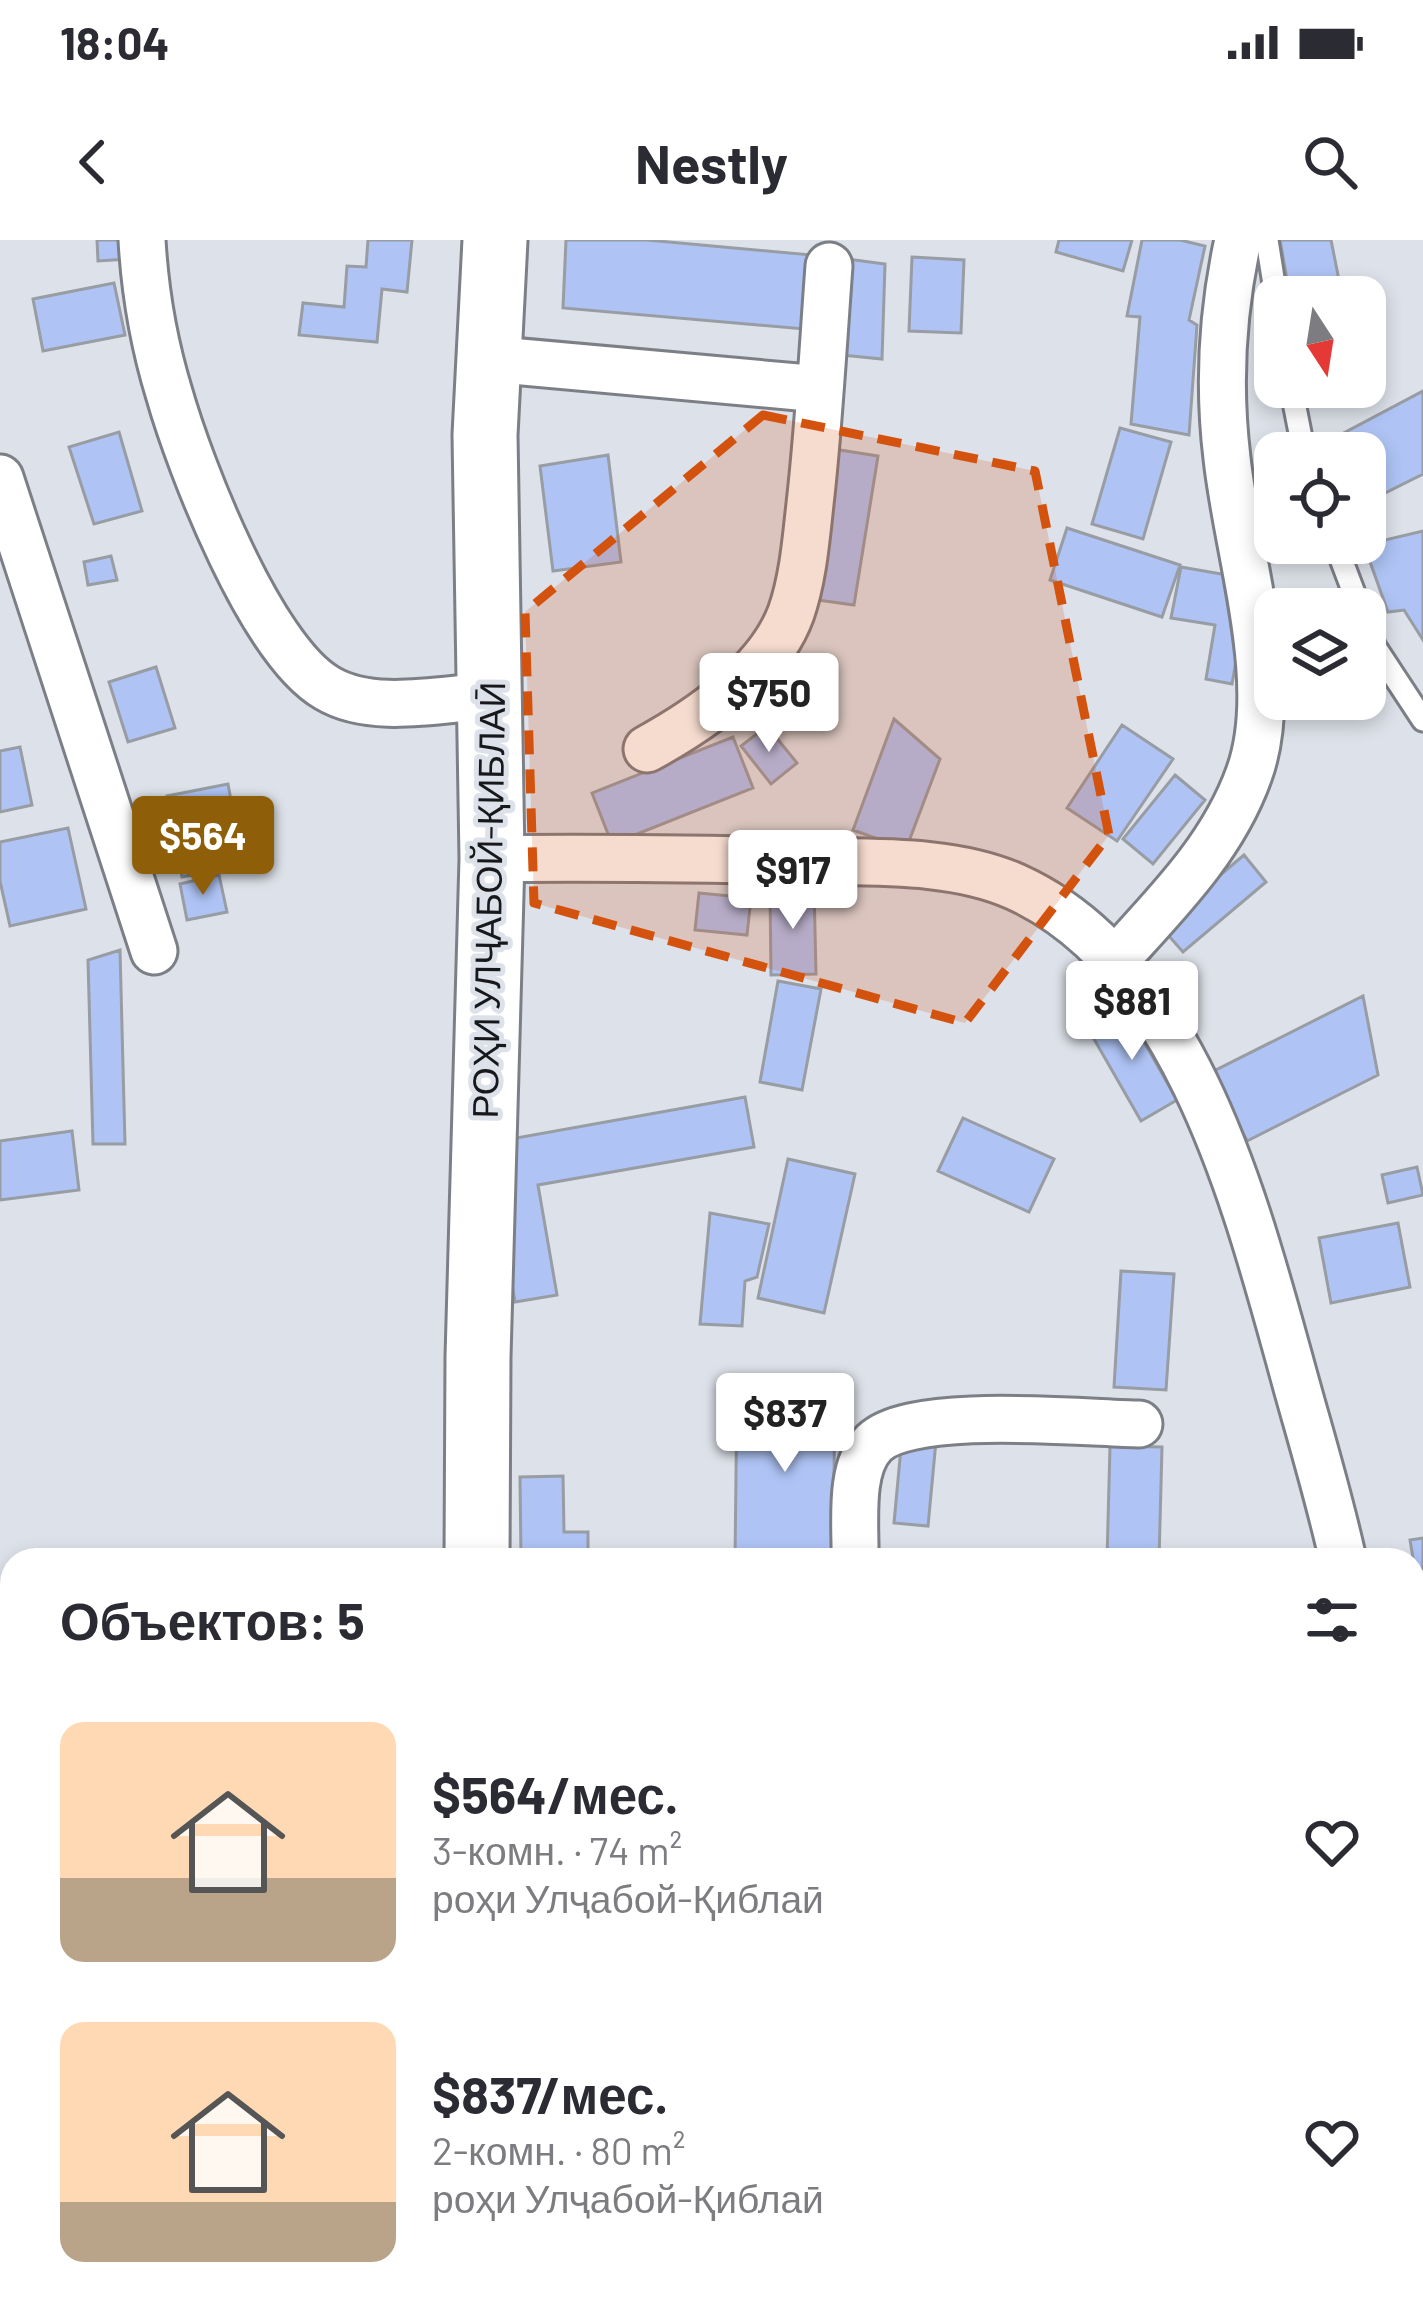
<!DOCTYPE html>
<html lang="ru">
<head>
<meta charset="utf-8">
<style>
  body { margin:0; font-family:Barlow,sans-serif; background:#f7f7f7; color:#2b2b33; height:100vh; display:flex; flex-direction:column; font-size:45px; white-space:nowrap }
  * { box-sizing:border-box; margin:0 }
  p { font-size:39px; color:#7c7c81 }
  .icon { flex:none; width:66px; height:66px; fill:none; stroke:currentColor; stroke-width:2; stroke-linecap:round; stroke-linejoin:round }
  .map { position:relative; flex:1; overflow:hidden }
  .panel { position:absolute; left:0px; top:1308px; width:1425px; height:771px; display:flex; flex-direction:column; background:#fff; border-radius:36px 36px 0 0; box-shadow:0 6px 18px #0003 }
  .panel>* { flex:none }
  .needle { width:78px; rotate:168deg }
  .fabs { position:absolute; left:1254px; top:36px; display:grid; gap:24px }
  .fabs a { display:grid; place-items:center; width:132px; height:132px; border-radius:24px; background:#fff; box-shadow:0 6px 18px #0003; font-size:60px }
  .price { position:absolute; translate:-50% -102px; padding:0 27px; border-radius:12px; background:#fff; color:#222; font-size:39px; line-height:78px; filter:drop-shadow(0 3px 6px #0008) }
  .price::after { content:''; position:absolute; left:50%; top:72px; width:36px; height:27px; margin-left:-18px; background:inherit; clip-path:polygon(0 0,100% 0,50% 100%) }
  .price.active { background:#8e5f08; color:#fff }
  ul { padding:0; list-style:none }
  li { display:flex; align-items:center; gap:36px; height:300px; padding:0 60px }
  li span { display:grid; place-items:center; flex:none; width:336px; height:240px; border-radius:24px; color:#555 }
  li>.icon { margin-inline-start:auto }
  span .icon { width:144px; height:144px; fill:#fffc; stroke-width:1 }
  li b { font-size:51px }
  h2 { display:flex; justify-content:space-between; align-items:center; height:144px; padding:0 60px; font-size:51px }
  .status { display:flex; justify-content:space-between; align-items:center; height:84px; padding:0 60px; background:#fff; direction:ltr }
  .status svg { height:33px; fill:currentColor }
  header { display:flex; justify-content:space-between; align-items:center; height:156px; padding:0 60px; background:#fff; font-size:54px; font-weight:700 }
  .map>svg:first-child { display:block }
</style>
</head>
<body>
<div class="status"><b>18:04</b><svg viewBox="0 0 49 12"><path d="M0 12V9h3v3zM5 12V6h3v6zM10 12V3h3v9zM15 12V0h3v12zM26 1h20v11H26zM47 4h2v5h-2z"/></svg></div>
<header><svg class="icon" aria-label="back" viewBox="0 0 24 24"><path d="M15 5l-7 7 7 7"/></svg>Nestly<svg class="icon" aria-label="search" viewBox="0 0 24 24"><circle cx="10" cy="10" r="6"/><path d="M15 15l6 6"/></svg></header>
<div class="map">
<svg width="1423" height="2078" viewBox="0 0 1423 2078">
  <rect width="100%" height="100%" fill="#dde1e9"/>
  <path fill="#afc4f5" stroke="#989ca3" stroke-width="3" d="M97,0H127L128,19L98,21Z
    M368,0H412L407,52L382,49L377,102L299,95L303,63L344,67L347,26L366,27Z
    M566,0H647L812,15L804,89L563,68Z
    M1059,0H1132L1123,31L1056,12Z
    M1142,0H1180L1205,6L1189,80L1197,85L1189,195L1131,184L1140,77L1127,76Z
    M1280,0H1331L1339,40L1289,51Z
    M912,17L964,20L961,93L909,91Z
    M840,18L885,24L882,119L831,114Z
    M114,43L125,95L43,111L33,59Z
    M1423,151V234L1365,263V213H1326L1321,205Z
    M1120,188L1171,202L1143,299L1092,284Z
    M119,192L142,271L94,284L69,207Z
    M821,207L878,216L854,365L803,358Z
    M608,215L621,322L553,331L540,226Z
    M1067,288L1180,325L1162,377L1050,340Z
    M1423,291V400L1404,370L1388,372L1364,305Z
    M111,316L117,340L88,345L84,322Z
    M1181,327L1250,339L1232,444L1206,439L1215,385L1171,378Z
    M156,427L175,488L128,502L109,442Z
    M894,479L940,519L906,609L853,590Z
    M1122,485L1173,519L1117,601L1067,568Z
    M767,486L797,523L771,544L741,506Z
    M733,497L753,548L612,604L592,553Z
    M20,507L32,565L0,572V511Z
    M1175,535L1205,560L1153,624L1123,599Z
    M228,544L243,625L182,637L167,556Z
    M68,588L86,669L10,686L0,641V602Z
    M1244,615L1266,642L1183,712L1160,686Z
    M219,635L227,672L187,680L180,644Z
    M814,648L816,734L771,735L770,650Z
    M699,653L751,658L747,695L695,690Z
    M120,710L125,904H93L88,720Z
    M778,741L821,749L802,850L760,842Z
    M1363,756L1378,835L1247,901L1212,832Z
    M1123,765L1177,860L1141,881L1086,785Z
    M745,857L754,907L538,945L557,1055L515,1062L488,903Z
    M963,878L1054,919L1029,972L938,931Z
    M72,891L79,950L0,960V901Z
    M788,919L855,934L824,1073L758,1058Z
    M1417,927L1423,955L1388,963L1382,935Z
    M710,973L769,984L757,1037L745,1041L742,1086L700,1084Z
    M1398,983L1410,1047L1331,1063L1319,998Z
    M1121,1031L1174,1034L1166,1150L1114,1147Z
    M737,1149L835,1150L833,1320H735Z
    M902,1197L936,1201L928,1286L894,1283Z
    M1110,1206L1162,1207L1159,1320H1107Z
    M563,1236L564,1292H588V1320H521L520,1237Z
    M1423,1298V1329L1415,1330L1410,1300Z
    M1423,1419V1467L1413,1470V1422Z
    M1413,1794L1423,1798V1910L1413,1913Z
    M0,1958L11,1960L6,1996H0Z
    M27,2067H46L44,2078H11L30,2074Z
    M50,2067H91L89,2078H47Z
    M431,2067H486L489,2078H434Z
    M627,2067H663L664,2073L630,2078Z
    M886,2067H934L936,2078H887Z
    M1044,2067H1088L1090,2078H1025L1023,2071Z
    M1235,2067H1293V2069L1237,2078Z"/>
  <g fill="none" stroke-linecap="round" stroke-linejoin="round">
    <defs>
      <path id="lane" d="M1267,0L1276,57
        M1291,147L1304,213
        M1335,303L1360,369
        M1365,381L1375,407L1423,480"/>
      <path id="street" d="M142,0C145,52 154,104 169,153C190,227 261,410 327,448C372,475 440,459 490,456
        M489,119L820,149
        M0,238L154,711
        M647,509C700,480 769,433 791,373C803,339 806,300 810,264C819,185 823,106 829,26
        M492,619C595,617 698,619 801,621C870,623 952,618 1016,647C1183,723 1244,956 1289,1118C1307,1185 1328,1252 1343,1320
        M1117,718C1168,662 1223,607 1249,534C1282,444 1237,313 1227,218C1218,144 1222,73 1238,0
        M855,1320C856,1286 848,1229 874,1203C912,1166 1084,1183 1139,1184
        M1413,1633L1423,1658
        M1413,1780L1423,1777"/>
      <path id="secondary" d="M477,1320L478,1117L492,619L485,195L495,0
        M587,2067L590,2078"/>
    </defs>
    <use href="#lane" stroke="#7c7f86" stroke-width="27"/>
    <use href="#street" stroke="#7c7f86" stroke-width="51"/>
    <use href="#secondary" stroke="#7c7f86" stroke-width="69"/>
    <path stroke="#91949a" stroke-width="8" stroke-dasharray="6 6" stroke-linecap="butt" d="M1413,1375L1423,1381
      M1413,1547L1423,1541"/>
    <use href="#lane" stroke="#fff" stroke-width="21"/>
    <use href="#street" stroke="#fff" stroke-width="45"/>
    <use href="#secondary" stroke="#fff" stroke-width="63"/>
  </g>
  <path fill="#d3520e" fill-opacity="0.2" stroke="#d3520e" stroke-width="9" stroke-dasharray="24 15" stroke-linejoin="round" d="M763,175L1035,231L1109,595L965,783L534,663L525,372Z"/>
  <g text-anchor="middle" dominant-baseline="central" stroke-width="10" stroke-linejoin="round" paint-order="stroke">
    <g font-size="36" fill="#17181b" stroke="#dde1e9">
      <text transform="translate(487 660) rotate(-89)">РОҲИ УЛҶАБОЙ-ҚИБЛАӢ</text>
    </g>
  </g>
</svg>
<div class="fabs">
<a><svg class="needle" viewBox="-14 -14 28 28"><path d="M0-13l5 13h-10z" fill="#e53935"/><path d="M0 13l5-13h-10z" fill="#7c7c81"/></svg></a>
<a><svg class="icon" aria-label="locate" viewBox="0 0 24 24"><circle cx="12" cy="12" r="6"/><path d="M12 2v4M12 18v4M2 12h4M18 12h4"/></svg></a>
<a><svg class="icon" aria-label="layers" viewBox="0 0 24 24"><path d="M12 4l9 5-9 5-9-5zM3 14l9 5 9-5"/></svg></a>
</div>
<b class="price" style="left:769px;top:515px">$750</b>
<b class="price active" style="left:203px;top:658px">$564</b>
<b class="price" style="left:793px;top:692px">$917</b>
<b class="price" style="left:1132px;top:823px">$881</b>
<b class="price" style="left:785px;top:1235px">$837</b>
<section class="panel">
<h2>Объектов: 5<svg class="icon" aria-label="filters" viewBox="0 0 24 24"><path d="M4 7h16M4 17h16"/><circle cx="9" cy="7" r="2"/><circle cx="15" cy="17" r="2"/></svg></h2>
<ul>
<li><span style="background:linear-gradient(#ffd9b3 65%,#b9a48a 0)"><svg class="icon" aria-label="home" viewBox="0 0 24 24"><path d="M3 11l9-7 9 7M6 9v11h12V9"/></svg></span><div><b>$564/мес.</b><p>3-комн. · 74 m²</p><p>роҳи Улҷабой-Қиблаӣ</p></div><svg class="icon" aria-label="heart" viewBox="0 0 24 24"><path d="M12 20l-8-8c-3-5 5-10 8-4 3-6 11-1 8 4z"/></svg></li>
<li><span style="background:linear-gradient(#ffd9b3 75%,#b9a48a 0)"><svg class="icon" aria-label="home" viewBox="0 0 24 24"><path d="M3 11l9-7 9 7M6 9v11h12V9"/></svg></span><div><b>$837/мес.</b><p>2-комн. · 80 m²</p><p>роҳи Улҷабой-Қиблаӣ</p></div><svg class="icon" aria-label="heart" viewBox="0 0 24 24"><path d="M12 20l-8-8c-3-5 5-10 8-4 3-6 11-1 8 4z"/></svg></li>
</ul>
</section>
</div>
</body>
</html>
